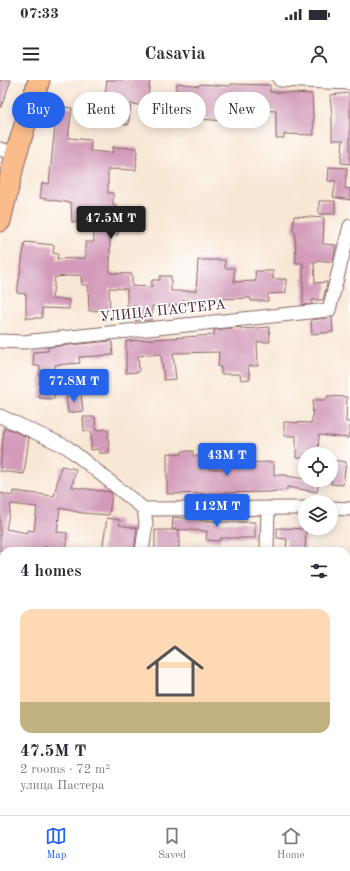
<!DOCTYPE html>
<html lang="en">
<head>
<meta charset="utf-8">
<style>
  body { margin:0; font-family:"Old Standard TT",serif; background:#f2f2f3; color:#2b2b33; height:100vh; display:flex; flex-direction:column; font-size:15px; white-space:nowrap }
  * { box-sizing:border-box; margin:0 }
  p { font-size:13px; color:#7c7c81 }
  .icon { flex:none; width:22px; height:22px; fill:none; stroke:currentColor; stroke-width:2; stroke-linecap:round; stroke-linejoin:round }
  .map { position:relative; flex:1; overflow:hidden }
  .drawer { position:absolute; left:0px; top:467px; width:350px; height:268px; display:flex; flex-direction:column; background:#fff; border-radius:12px 12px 0 0; box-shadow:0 2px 10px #0003 }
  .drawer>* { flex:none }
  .banner { position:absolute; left:12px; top:12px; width:326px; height:36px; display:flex; gap:8px }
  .fabs { position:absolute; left:298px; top:367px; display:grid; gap:8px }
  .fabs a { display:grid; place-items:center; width:40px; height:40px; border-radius:50%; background:#fff; box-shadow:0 2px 10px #0003; font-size:20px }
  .price { position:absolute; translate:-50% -34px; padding:0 9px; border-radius:4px; background:#2563eb; color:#fff; font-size:13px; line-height:26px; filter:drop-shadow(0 1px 2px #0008) }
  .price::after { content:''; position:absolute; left:50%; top:24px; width:12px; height:9px; margin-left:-6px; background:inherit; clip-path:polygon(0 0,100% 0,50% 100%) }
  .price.on { background:#222; color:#fff }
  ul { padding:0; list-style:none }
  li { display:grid; align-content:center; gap:8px; height:212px; padding:0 20px }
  li span { display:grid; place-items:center; height:124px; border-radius:12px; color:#555 }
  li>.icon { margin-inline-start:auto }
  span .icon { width:72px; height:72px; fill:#fffc; stroke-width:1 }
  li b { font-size:17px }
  h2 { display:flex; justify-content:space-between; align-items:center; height:48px; padding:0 20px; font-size:17px }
  .tag { padding:0 14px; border-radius:18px; background:#fff; box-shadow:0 2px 10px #0003; font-size:14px; line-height:36px }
  .tag.on { background:#2563eb; color:#fff }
  .status { display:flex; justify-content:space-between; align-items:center; height:28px; padding:0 20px; background:#fff; direction:ltr }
  .status svg { height:11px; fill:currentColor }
  header { display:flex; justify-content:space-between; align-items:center; height:52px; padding:0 20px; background:#fff; font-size:18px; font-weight:800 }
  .tab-bar { display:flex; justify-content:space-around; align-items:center; height:56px; border-top:1px solid #e1e1e2; background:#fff; font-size:11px; color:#7c7c81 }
  .tab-bar a { display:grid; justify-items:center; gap:2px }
  .tab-bar .on { color:#2563eb }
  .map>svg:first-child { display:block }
</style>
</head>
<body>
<div class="status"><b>07:33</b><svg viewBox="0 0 49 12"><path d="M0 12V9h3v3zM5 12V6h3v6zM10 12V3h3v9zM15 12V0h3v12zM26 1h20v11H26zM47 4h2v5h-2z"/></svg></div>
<header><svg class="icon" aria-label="menu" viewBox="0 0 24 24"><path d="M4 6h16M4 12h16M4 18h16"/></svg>Casavia<svg class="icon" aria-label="person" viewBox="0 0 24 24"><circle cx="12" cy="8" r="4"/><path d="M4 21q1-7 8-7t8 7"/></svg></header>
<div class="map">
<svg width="350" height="735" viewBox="0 0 350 735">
  <rect width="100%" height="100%" fill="#fff"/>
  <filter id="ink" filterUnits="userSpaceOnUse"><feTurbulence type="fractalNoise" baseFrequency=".025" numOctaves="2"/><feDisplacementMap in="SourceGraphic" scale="8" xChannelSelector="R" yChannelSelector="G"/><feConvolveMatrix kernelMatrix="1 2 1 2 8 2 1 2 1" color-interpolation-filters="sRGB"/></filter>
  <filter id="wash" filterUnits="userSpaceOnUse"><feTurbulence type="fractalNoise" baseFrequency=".012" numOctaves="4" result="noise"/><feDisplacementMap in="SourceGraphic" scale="16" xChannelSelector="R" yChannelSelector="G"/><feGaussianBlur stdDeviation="0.9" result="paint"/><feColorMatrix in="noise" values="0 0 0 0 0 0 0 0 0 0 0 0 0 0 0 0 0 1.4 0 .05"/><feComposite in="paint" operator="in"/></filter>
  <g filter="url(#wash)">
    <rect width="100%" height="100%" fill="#f8e7d5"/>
    <path fill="#cabfd6" d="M0,588L4,589V731H310L311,735H0Z"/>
    <g id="blocks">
      <path fill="#d39bb9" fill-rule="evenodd" d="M0,0H11L1,27H0Z
        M107,0H150L147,26L131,24L128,45L99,41L101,32L86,30L87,20L104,22Z
        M177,3L199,6L200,4L231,6V4L270,5V12L312,14L314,55L284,54V58H276V31L258,30V32H248V44L224,43V41L187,38L189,22H185L186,18L175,16Z
        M349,13L350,20V84L341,83L343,60H332V35L330,15Z
        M57,26L72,28L68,58L91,60L90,71L112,73L113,67L137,68L136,90L108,89V113H113V125H116L118,155H110V193L132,194V206L152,207V200H160V196H171V211H196L198,180H225V188H234V202L256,201L255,191H273V199H286V213L268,214V221H251V218L213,219V222L183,220V224L170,225V226H152V240L135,241L136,226H127V209L109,208L110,230L89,231L88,205H82L81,195L55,197L52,219L69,220V229L42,228V238H26V214L17,213L25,162L54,165L53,173L58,174L57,179L85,178V162H94L93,141L72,142L71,123L40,118L42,103L49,104Z
        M329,87L347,88L345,108L350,109V120L333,117L336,101H328Z
        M319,121H335V134H319Z
        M294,136L324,138L323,164L336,165L333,182L318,180V182H314L315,203L327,202V204L323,220H312V224L303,225V183H296L295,151H293Z
        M332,237L333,252L312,254L311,240Z
        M240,247L241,249L269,247L270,262H257L258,286H248L250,299L241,300L240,294H221V287H218L219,272L173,273L176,299L164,300L161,274L138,276L139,292L126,293V261L214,255V250Z
        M112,261L113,275L79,277L80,283L55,285L54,319L39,318L40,286H34L33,272L48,271V267Z
        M81,313L83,331L68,333L66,315Z
        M327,316L347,317L346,342H350L348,358L319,355L318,374H305V378H296V356H284V342L312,343L313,320H327Z
        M83,337H95L96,350L108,349L109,373H99V369L91,370V351H84Z
        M4,348L9,349L29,358L24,394L0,391Z
        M182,371H193V376H209V389H230V383L274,382V395H287V396L305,399V400H319L317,412L287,407V410L270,412L167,414V373L182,374Z
        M331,380L346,382L343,405L331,404Z
        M61,386L76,389L72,407L110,412L112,414L109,435L82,433L60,428L57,452L67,453L66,469L43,467L42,471H0V413L13,416L14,411L54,416ZM11,424L37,427L34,451L27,450V453L6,449Z
        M173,437L221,442H255V458H220V461L206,460L207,451L172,449Z
        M107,438L120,440L119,445L137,448L134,471H102Z
        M277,448L306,449L305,471H286L287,459L277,458Z
        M155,450H179V471H155Z"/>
    </g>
  </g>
  <g filter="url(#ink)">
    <use href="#blocks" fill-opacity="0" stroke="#876566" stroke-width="1"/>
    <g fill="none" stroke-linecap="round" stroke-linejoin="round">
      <defs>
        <path id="minor" d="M280,0L350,3
          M0,69L16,74
          M0,261L23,262L329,230L350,146
          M0,336L67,367L144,429L305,428
          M331,428L350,429
          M142,471L146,444L144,429
          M267,471L268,428
          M0,580L4,581
          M346,624L350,623"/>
        <path id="primary" d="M0,141L16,74L39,0"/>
      </defs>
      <use href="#minor" stroke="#876566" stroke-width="15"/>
      <use href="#primary" stroke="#876566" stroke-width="23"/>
      <use href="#minor" stroke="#fff" stroke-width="13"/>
      <use href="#primary" stroke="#f9bc8a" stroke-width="21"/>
    </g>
  </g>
  <g text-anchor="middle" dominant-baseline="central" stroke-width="3.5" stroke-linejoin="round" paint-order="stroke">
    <g font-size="14" fill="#4a1f2b" stroke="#fff">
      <text transform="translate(163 231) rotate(-6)">УЛИЦА ПАСТЕРА</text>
    </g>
  </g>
</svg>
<div class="fabs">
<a><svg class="icon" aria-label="locate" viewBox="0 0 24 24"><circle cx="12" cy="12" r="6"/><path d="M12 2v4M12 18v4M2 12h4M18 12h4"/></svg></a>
<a><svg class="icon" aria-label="layers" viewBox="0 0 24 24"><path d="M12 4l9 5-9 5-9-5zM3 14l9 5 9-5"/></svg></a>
</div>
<b class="price on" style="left:111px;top:160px">47.5M ₸</b>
<b class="price" style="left:74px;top:323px">77.8M ₸</b>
<b class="price" style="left:227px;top:397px">43M ₸</b>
<b class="price" style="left:217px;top:448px">112M ₸</b>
<div class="banner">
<a class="tag on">Buy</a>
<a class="tag">Rent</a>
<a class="tag">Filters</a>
<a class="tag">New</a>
</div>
<section class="drawer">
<h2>4 homes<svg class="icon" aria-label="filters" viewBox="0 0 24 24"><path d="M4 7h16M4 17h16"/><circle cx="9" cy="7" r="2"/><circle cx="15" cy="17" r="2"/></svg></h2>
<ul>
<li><span style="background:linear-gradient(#ffd9b3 75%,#c2b280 0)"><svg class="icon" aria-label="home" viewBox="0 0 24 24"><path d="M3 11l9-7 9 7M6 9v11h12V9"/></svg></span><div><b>47.5M ₸</b><p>2 rooms · 72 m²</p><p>улица Пастера</p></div></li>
</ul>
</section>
</div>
<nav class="tab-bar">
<a class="on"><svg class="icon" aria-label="map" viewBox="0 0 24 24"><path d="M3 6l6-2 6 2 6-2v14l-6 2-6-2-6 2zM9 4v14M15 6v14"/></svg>Map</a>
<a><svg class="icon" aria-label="saved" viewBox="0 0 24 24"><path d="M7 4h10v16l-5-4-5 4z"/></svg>Saved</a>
<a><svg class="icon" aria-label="home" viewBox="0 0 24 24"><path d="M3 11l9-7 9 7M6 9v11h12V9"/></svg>Home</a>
</nav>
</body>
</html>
